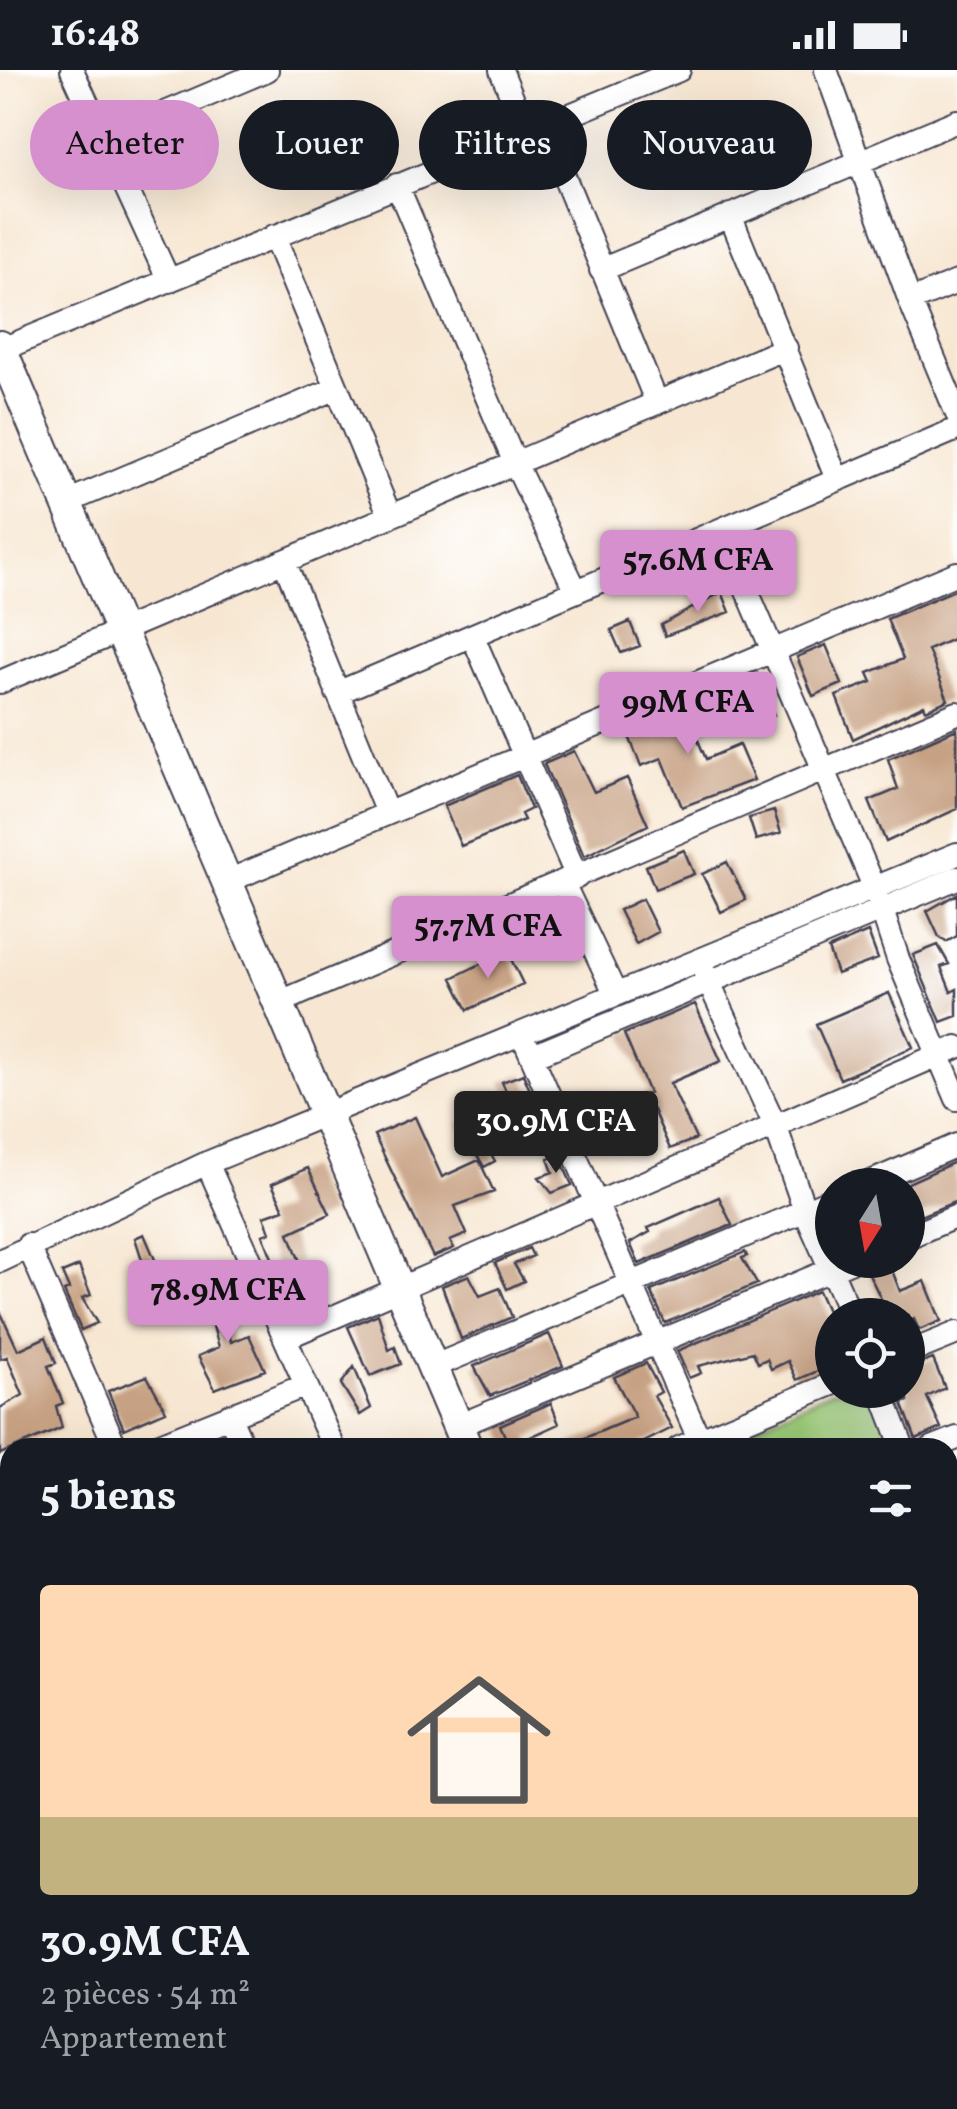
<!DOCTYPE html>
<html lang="fr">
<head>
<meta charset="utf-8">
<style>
  body { margin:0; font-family:Vollkorn,serif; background:#242831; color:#f1f3f6; height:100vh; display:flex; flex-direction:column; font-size:38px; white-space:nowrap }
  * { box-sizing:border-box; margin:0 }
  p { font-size:32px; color:#9ea1a6 }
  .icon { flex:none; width:55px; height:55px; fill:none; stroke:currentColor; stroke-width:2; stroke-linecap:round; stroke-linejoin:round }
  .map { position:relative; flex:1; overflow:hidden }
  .details { position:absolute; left:0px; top:1368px; width:958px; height:672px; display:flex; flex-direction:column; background:#171b24; border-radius:30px 30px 0 0; box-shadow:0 10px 40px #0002 }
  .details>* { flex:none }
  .banner { position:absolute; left:30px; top:30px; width:898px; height:90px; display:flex; gap:20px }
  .needle { width:65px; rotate:191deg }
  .controls { position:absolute; left:815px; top:1098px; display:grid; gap:20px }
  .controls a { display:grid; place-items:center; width:110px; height:110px; border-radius:50%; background:#171b24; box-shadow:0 10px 40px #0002; font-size:50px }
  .price { position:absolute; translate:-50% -85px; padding:0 22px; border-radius:10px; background:#d690ce; color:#111; font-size:32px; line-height:65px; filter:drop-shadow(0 2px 5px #0008) }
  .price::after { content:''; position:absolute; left:50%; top:60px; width:30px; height:22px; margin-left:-15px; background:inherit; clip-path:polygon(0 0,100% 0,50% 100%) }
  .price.selected { background:#222; color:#fff }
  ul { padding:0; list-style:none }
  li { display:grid; align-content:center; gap:20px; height:530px; padding:0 40px }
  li+li { border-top:2px solid #363941 }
  li span { display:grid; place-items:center; height:310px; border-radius:10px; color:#555 }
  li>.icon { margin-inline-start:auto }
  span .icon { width:180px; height:180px; fill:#fffc; stroke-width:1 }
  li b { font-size:42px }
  h2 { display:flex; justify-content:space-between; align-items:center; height:120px; padding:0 40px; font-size:42px }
  .pill { padding:0 35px; border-radius:45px; background:#171b24; box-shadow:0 10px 40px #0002; font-size:35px; line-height:90px }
  .pill.selected { background:#d690ce; color:#111 }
  .status { display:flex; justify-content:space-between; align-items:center; height:70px; padding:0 50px; background:#171b24; direction:ltr }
  .status svg { height:28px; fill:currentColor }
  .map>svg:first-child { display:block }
</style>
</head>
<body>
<div class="status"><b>16:48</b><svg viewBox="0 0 49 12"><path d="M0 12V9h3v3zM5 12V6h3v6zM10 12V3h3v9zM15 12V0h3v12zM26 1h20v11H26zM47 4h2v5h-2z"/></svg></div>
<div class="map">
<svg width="957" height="2039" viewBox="0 0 957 2039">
  <rect width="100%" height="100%" fill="#fff"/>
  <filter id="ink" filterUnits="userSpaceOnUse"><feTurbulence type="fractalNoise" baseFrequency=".01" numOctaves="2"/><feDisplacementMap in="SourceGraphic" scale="20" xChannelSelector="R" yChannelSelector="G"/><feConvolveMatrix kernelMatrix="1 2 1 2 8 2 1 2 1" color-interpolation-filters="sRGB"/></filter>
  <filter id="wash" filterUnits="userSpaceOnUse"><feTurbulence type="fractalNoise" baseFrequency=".0048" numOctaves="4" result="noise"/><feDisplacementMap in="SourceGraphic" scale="40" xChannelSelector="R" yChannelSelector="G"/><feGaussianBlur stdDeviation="2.25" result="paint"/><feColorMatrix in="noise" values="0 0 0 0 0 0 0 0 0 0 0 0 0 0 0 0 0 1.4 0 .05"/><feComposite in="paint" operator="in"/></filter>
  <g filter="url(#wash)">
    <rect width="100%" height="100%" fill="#f7e7d2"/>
    <path fill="#99c775" stroke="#5e7458" stroke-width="2.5" d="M832,1320H871L895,1377L710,1378Z"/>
    <g id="blocks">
      <path fill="#c7a183" d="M957,519V567L928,580L948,630L926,640L924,635L853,669L836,626L872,612L868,603L903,589L887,549Z
        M722,522L730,542L665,566L661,555Z
        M630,552L640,576L621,583L611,560Z
        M826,575L842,614L813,626L797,587Z
        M757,604L774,645L724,657L722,652L752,636L743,610Z
        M683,635L706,689L739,675L754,710L682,737L662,688L641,696L626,659Z
        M957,659V739L886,772L869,731L898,719L888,689Z
        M574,681L594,722L627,708L648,755L584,786L544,694Z
        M517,705L531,739L521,744L524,750L461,776L444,736Z
        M774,741L781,763L756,770L749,748Z
        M684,780L694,804L655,819L646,796Z
        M727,792L746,830L721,842L702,804Z
        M957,824V866L946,872L939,867L927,841Z
        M642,829L658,862L636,874L619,840Z
        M555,831L561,844L514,862L510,850Z
        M868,862L878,889L837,904L828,879Z
        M938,875L949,894L941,897L951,922L957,919V946L941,952L913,885Z
        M507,881L523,914L468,940L452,908Z
        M889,923L913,977L840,1009L816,954Z
        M695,934L721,991L670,1013L696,1069L670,1079L653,1040L627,1051L619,1036L649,1023L624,964Z
        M523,1004L536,1034L516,1043L502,1012Z
        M415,1047L442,1107L479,1090L494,1122L455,1136L467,1164L450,1171L454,1178L433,1187L374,1065Z
        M472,1049L480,1064L500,1058L508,1078L491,1084L495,1091L484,1097L459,1054Z
        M559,1086L572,1115L552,1123L539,1107L553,1102L548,1089Z
        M957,1091V1131L908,1151V1113Z
        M308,1098L330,1144L289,1163L300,1192L277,1201L263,1165L270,1162L264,1146L284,1139L272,1114Z
        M719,1127L732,1155L639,1194L630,1173L650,1162L648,1158Z
        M144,1164L165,1213L141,1223L138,1209L147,1205L135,1168Z
        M529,1178L533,1186L514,1194L524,1211L507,1219L495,1193Z
        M745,1182L747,1186L742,1188L757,1214L665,1253L651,1221Z
        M869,1190H888L900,1221L925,1211L941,1251L919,1260L914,1249L908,1253V1245H866L864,1237L881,1229L869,1204L873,1200Z
        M79,1196L91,1225L82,1228L97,1253L81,1260L64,1221L69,1219L62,1203Z
        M469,1205L480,1226L500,1218L512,1247L461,1269L442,1216Z
        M224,1207L233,1239L225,1243L231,1272L249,1265L265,1300L215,1319L198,1286L219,1277L208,1239L218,1237L205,1214Z
        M307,1217L318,1233L291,1245L284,1229Z
        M818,1221L832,1252V1295L797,1310L788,1291L771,1299L767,1289L758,1293L753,1282L698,1296L701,1303L689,1308L677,1281Z
        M0,1241L18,1280L46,1267L56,1293L48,1296L63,1333L56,1336L62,1358L0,1384V1338L23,1325L7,1287L0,1289Z
        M378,1244L389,1280L395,1277L401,1294L370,1306L348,1257Z
        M549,1264L563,1296L490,1326L474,1296Z
        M933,1289L945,1318L927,1327L941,1358L916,1369L902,1333L908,1331V1298Z
        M646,1293L661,1322L654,1326L672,1358L632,1378H561L635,1347L614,1307Z
        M354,1297L371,1338L360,1345L341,1314Z
        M147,1306L166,1341L124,1359L108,1321Z
        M551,1333L559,1354L528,1368L534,1378H510L500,1355Z"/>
    </g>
  </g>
  <g filter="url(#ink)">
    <use href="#blocks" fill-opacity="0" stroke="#424052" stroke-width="2.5"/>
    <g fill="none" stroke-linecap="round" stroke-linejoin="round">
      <defs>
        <path id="minor" d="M72,0L169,211
          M501,0L526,61
          M826,0L910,231L957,344
          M543,55L657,333
          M104,69L267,0
          M397,115L514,391L576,521
          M730,145L837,409
          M274,166L390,446
          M601,200L957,51
          M910,231L957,212
          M0,280L679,0
          M67,432L337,318
          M721,460L875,819L898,889L957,1029
          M284,491L387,743
          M473,567L577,807
          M0,612L786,278
          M337,623L957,359
          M228,811L957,503
          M563,813L616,925
          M705,904L775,1055L805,1141L851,1245
          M278,933L957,643
          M526,973L703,1378
          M533,986L957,808
          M207,1093L334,1378
          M864,1115L957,1075
          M908,1167L957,1146
          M28,1175L116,1378
          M0,1191L207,1093L957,784
          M285,1268L957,977
          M908,1283L957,1263
          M430,1298L832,1129
          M881,1320L903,1378
          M229,1345L244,1378
          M458,1356L854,1190
          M150,1378L306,1315
          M679,1378L832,1314
          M932,1378L957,1368
          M948,1442L957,1438
          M0,1451L10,1445
          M948,1483L957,1506
          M948,1548L957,1544
          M0,1575L10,1571
          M948,1636L957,1632
          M0,1716L10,1713
          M948,1722L957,1718
          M0,1866L10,1862
          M948,1871L957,1867
          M948,1951L957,1973
          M948,1998L957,1994
          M121,2030L125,2039
          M242,2030L246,2039
          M384,2030L388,2039
          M521,2030L525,2039
          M601,2030L605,2039
          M191,2039L213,2030
          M554,2039L572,2030
          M844,2039L867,2030"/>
        <path id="major" d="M0,276L467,1378
          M744,2030L748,2039"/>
      </defs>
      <use href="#minor" stroke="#424052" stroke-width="26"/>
      <use href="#major" stroke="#424052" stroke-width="34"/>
      <use href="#minor" stroke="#fff" stroke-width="22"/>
      <use href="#major" stroke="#fff" stroke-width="30"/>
    </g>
  </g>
</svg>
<div class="controls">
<a><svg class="needle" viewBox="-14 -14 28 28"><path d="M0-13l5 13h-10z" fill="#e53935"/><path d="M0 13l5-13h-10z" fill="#9ea1a6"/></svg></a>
<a><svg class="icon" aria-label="locate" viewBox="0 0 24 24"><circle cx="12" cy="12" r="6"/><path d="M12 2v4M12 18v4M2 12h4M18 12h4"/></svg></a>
</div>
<b class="price" style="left:698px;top:545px">57.6M CFA</b>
<b class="price" style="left:688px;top:687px">99M CFA</b>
<b class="price" style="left:488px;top:911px">57.7M CFA</b>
<b class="price selected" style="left:556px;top:1106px">30.9M CFA</b>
<b class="price" style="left:228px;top:1275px">78.9M CFA</b>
<div class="banner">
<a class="pill selected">Acheter</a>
<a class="pill">Louer</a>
<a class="pill">Filtres</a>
<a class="pill">Nouveau</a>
</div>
<section class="details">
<h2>5 biens<svg class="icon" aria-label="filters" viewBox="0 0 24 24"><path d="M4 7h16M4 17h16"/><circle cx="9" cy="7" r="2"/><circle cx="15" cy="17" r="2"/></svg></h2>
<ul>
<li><span style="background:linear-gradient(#ffd9b3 75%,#c2b280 0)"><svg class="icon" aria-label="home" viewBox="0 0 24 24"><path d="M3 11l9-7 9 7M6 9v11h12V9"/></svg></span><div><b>30.9M CFA</b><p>2 pièces · 54 m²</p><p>Appartement</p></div></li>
</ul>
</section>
</div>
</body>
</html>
